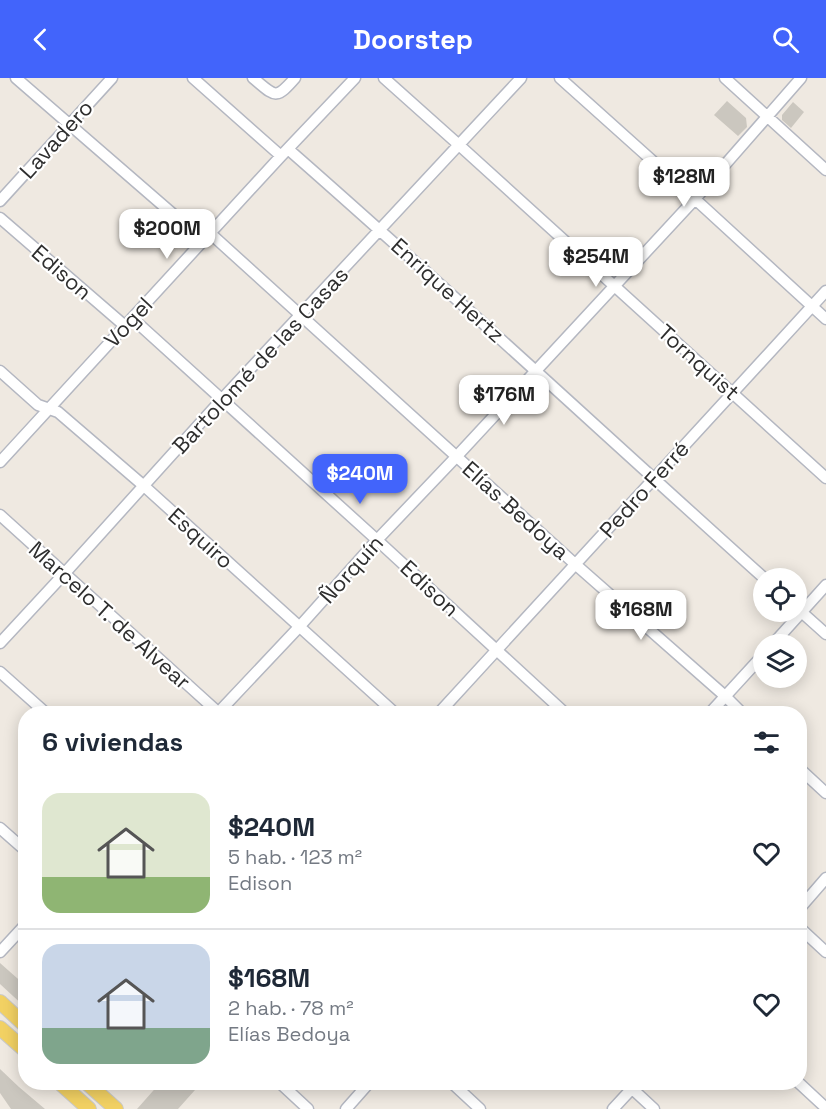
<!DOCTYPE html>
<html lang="es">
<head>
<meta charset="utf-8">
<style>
  body { margin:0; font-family:"Space Grotesk",sans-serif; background:#f2f2f3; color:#1f2937; height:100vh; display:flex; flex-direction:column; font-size:22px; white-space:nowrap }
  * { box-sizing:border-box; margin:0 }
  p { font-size:20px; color:#747a83 }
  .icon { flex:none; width:33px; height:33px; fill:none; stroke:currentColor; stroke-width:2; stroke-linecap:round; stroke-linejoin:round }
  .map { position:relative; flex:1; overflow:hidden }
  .drawer { position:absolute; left:18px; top:628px; width:789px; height:384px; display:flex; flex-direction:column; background:#fff; border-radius:24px; box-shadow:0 3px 15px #0003 }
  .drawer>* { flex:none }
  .tools { position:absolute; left:753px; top:490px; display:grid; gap:12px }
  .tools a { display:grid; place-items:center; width:54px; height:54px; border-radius:50%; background:#fff; box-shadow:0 3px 15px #0003; font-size:30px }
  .price { position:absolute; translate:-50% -51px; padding:0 14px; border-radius:12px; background:#fff; color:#222; font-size:20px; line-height:39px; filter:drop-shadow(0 2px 3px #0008) }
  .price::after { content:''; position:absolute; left:50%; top:36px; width:18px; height:14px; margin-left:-9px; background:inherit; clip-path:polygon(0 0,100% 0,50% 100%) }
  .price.active { background:#4264fb; color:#fff }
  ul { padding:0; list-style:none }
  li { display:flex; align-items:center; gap:18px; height:150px; padding:0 24px }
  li+li { border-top:2px solid #e0e1e3 }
  li span { display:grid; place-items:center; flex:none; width:168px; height:120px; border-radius:18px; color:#555 }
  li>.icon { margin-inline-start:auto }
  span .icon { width:72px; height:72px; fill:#fffc; stroke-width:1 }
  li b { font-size:26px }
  h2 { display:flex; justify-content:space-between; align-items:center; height:72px; padding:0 24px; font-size:26px }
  header { display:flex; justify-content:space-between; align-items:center; height:78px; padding:0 24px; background:#4264fb; color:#fff; font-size:27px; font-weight:700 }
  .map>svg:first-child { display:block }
</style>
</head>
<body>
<header><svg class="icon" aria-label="back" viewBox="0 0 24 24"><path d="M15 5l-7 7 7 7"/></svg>Doorstep<svg class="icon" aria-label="search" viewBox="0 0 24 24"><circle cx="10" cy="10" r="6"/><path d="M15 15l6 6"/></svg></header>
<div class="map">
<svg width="826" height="1031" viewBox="0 0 826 1031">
  <rect width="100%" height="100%" fill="#efe9e1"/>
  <path fill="#cbc7bf" d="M727,23L746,40L747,49L738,58L714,37Z
    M793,24L804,34L791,50L782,42V37Z
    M0,885L26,908V930L0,906Z
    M0,991L19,1009L45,1031H11L0,1015Z
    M160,1005H187L195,1012L178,1031H137Z"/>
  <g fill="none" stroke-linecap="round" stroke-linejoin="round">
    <defs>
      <path id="minor" d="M16,0L204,163
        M193,0L281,78
        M253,0C275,18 275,23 295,0
        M384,0L459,67L826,400
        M560,0L695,121L826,241
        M725,0L826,92
        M288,71C449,212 606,358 765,501
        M0,123L112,0
        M0,140L125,248
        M211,156L575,486L725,618L743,636
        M132,240L377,462L566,636
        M0,293L38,327L58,334L144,408L396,636
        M0,384L281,78L355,0
        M0,437L220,636
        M797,530L826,556
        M0,565L64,496L222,321L521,0
        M772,567L826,507
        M0,594L47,636
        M217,636L300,548L377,462L457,378L695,121L801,0
        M438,636L826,213
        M709,636L764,576
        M800,691L826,715
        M0,750L26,773
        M800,830L826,800
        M800,850L826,874
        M0,874L26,846
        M280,1005L308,1031
        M452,1005L480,1031
        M626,1005L654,1031
        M799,1005L826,1030
        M346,1031L369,1005
        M613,1031L637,1005"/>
      <path id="major" d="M0,924L26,948
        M0,950L26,973
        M60,1005L89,1031
        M87,1005L116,1031"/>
    </defs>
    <use href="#minor" stroke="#b4b7c1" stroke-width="13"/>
    <use href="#major" stroke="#c9c9c9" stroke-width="16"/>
    <use href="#minor" stroke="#fff" stroke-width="10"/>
    <use href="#major" stroke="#f2d163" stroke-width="14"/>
  </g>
  <g text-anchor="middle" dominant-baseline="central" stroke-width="4.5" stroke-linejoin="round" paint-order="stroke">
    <g font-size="22" fill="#2e2e2e" stroke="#fff">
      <text transform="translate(56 61) rotate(-48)">Lavadero</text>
      <text transform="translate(62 194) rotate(41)">Edison</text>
      <text transform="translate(448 212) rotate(42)">Enrique Hertz</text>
      <text transform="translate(128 244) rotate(-47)">Vogel</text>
      <text transform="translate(260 282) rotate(-47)">Bartolomé de las Casas</text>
      <text transform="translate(699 284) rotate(42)">Tornquist</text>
      <text transform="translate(644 411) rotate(-48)">Pedro Ferré</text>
      <text transform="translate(516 432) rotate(42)">Elías Bedoya</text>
      <text transform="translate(201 460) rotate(42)">Esquiro</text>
      <text transform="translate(351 491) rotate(-48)">Ñorquín</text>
      <text transform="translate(430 510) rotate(43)">Edison</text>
      <text transform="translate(110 537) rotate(42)">Marcelo T. de Alvear</text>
    </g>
  </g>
</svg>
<div class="tools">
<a><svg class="icon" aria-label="locate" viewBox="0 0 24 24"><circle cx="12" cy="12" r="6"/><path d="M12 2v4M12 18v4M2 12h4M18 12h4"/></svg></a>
<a><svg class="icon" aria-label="layers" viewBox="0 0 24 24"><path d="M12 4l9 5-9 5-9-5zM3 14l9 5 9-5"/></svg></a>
</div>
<b class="price" style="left:684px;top:130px">$128M</b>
<b class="price" style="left:167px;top:182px">$200M</b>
<b class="price" style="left:596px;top:210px">$254M</b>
<b class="price" style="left:504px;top:348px">$176M</b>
<b class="price active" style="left:360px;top:427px">$240M</b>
<b class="price" style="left:641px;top:563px">$168M</b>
<section class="drawer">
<h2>6 viviendas<svg class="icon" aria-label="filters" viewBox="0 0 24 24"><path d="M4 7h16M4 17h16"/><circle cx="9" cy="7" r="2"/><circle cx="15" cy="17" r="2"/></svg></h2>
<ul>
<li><span style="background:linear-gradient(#dfe7d0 70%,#8fb573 0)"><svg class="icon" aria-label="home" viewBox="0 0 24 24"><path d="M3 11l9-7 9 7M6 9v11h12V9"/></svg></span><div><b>$240M</b><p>5 hab. · 123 m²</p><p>Edison</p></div><svg class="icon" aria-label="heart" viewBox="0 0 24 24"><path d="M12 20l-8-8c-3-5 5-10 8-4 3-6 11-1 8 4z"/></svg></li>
<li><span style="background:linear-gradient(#c9d6e8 70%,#7fa58c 0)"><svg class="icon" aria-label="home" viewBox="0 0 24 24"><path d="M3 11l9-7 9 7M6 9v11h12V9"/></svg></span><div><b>$168M</b><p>2 hab. · 78 m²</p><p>Elías Bedoya</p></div><svg class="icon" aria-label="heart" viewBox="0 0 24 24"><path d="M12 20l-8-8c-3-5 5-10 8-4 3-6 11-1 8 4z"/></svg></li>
</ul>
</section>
</div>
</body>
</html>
